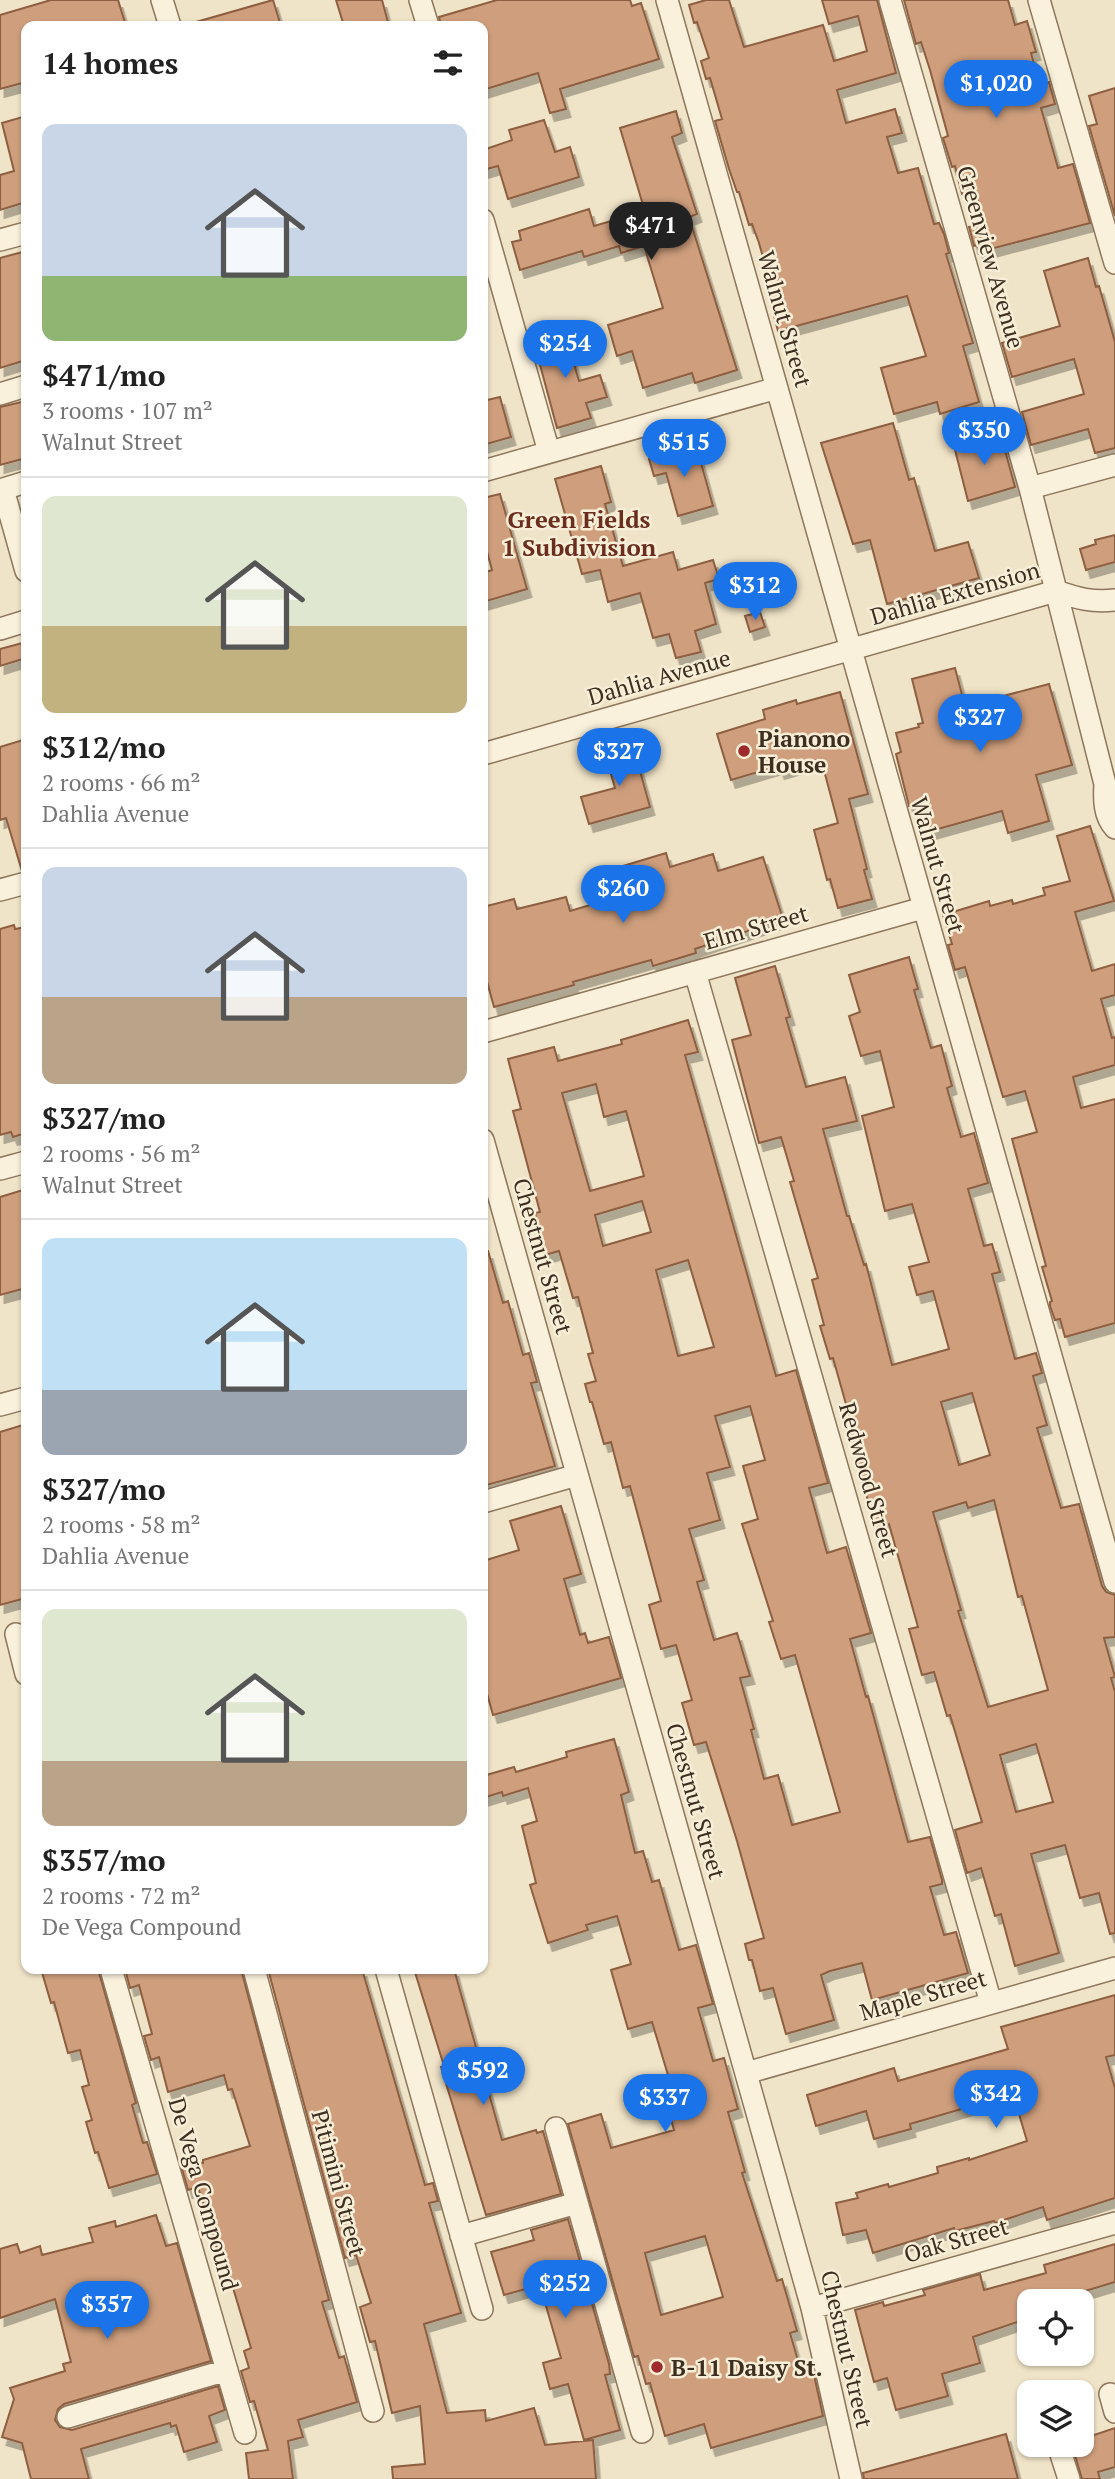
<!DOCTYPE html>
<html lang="en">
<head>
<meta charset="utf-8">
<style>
  body { margin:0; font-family:"PT Serif",serif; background:#f6f6f6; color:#222; height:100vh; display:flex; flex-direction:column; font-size:26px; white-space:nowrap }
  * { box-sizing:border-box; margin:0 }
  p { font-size:23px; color:#767676 }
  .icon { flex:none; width:38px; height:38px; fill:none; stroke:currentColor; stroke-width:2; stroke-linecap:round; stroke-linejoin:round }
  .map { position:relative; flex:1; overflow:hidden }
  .side { position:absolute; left:21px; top:21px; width:467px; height:1953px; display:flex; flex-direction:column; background:#fff; border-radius:14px; box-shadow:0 2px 5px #0004 }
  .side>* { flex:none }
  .buttons { position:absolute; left:1017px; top:2289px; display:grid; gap:14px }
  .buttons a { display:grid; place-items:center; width:77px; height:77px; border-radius:14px; background:#fff; box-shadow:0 2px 5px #0004; font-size:35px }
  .price { position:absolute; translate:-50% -60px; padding:0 16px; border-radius:24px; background:#1a73e8; color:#fff; font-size:23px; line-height:46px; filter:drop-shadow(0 2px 4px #0008) }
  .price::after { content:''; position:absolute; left:50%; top:42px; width:21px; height:16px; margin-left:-10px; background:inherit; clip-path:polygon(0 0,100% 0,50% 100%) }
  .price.selected { background:#222; color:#fff }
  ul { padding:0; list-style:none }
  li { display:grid; align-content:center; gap:14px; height:371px; padding:0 21px }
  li+li { border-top:2px solid #e0e0e0 }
  li span { display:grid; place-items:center; height:217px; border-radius:14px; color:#555 }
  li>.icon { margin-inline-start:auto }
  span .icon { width:126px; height:126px; fill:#fffc; stroke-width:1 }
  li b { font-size:30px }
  h2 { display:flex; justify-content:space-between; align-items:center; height:84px; padding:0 21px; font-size:30px }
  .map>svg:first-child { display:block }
</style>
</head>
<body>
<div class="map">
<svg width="1115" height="2479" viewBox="0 0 1115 2479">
  <defs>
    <filter id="shadow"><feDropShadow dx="4.5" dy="8" stdDeviation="0" flood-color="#0004"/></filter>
  </defs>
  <rect width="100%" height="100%" fill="#f0e4c8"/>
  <path fill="#cf9f7d" stroke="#8d5f41" stroke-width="2" fill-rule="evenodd" filter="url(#shadow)" d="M51,0H118L126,26H26V82L0,89V15Z
    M273,0L281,26H197L196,22Z
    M336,0H382L389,26H344Z
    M497,0H630L632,6L641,3L659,59L560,89L566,109L550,113L538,73L483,90V26H441L439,17Z
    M706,0H729L744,47L823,25L834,61L867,51L858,16L829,24L822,0H877L896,73L837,90L846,123L895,109L902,133L887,137L898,173L918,168L934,224L939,223L944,234L949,253L946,254L973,343L963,346L979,402L940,414L937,402L894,414L881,368L926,356L907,296L778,331L765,280L769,279L759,243L752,224L749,225L739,192H737L729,169L715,121L722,119L710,78L706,79L701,61L709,58L697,22L694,23L689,5Z
    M904,0H1008L1015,25L1027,21L1036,52L1031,53L1040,85L1049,82L1055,104L1041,108L1058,168L1073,164L1090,223L979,252L977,245L974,246L969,227L984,223L975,190L962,194L955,166L952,167L943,138L948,136L930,70L921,42L916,44Z
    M1115,88V216L1089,126L1097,124L1089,96Z
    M676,111L682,133L672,137L697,214L689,217L737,370L695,383L692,373L643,388L632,351L617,356L608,325L663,308L644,246L621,253L619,246L584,257L582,251L520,270L512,242L521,240L519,231L589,209L594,226L625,217L623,211L643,205L620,128Z
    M26,116V202L0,210V175L14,171L2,123Z
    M544,120L555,152L570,147L579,177L508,199L498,166L483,170V150L512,140L509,130Z
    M26,251V360L0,368V258Z
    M1088,258L1096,287L1099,286L1115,342V448L1095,453L1088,429L1031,445L1022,412L1084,394L1074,359L1012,377L1002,343L1060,326L1044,271Z
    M558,326L568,358L572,357L579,381L600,375L607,397L586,403L591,418L557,428L532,335Z
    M500,397L511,437L483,445V401Z
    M26,401V458L0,465V407Z
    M893,423L909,480L914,478L935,551L968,542L979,578L887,604L870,540L853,544L821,443Z
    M1000,432L1015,487L968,501L954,446Z
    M696,445L713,506L678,516L666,473L654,476L649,459Z
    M601,466L611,502L605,504L623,566L673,552L678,570L713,560L719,579L705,583L716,624L695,631L701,652L676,658L669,634L653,638L640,593L608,602L600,570L582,574L555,479Z
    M500,494L527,589L483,602V573L492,570L483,537V498Z
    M1115,535V562L1086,570L1080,549L1096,544L1095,540Z
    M760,612L765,627L750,632L745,616Z
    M26,642V658L0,666V649Z
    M955,668L965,706L1049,684L1072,765L1036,775L1049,821L1008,833L1002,811L931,831L922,802L909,806L896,754L901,752L896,733L919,727L918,724L923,723L912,679Z
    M840,692L868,794L849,799L867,869L864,870L872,899L838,908L830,879L827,880L814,830L838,823L821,759L780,771L778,766L731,780L717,734L765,719L763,710L796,700L797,704Z
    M26,739V870L22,871L6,818L0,820V747Z
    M632,742L650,807L589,824L581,797L615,788L604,750Z
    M1090,826L1114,901L1075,912L1092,971L1115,964V995L1101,999L1112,1038L1115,1037V1065L1073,1077L1081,1108L1115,1099V1323L1065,1337L1060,1319L1055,1320L1050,1306V1302L1052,1301L1042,1267L1046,1266L1012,1139L1037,1132L1025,1091L1003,1097L965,967L955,970L948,945L952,944L943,915L989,901L990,906L1012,900L1013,904L1045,895L1043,888L1070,881L1057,836Z
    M666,853L670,867L713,854L718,871L763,857L783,919L695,949L696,953L653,966L651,960L573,982L574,985L494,1007L483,967V907L514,899L517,909L566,897L570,911L631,893L623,866Z
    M14,925L15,929L26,927V1133L13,1137L11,1132L0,1135V929Z
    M909,957L918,989L914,990L931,1048L941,1045L952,1086L947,1088L961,1137L974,1133L988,1183L968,1189L984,1246L992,1244L1000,1272L992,1274L1015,1359L1036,1353L1042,1373L1033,1376L1047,1425L1037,1428L1061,1508L1079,1504L1102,1586L1106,1592L1115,1595V1637L1104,1638L1115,1677L1111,1678L1115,1692V1933L1110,1934L1099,1893L1080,1898L1065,1845L1031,1854L1059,1953L1015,1966L1001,1914L995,1916L981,1868L967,1873L955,1830L982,1822L950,1715L947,1716L934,1672L922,1675L909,1629L918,1627L889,1524L875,1529L850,1430L853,1429L833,1358L830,1359L820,1326L824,1325L812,1280L818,1278L790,1182L794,1181L781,1137L759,1143L732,1040L751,1035L735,978L775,966L790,1017L786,1018L806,1087L845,1077L857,1121L823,1129L847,1216H849L864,1265L866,1264L892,1365L949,1349L933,1291L917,1295L909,1267L929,1262L912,1204L885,1211L862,1116L894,1107L880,1051L861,1056L849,1016L860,1012L849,975ZM972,1393L990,1455L959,1465L941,1402ZM994,1500L1018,1597L1022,1596L1048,1690L988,1707L958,1611L961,1610L933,1512L966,1502L968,1508ZM1036,1744L1053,1802L1016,1812L1000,1755Z
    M688,1020L698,1052L685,1055L776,1376L796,1370L828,1483L809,1488L827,1553L846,1547L871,1633L850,1639L866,1697L868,1696L908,1842L930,1837L942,1880V1884L930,1887L944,1935L956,1932L968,1973L872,2000L862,1963L830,1971L821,1975L834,2020L786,2034L773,1988L760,1991L752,1960H749L745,1944L764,1938L737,1841L706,1742L694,1745L682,1703L692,1700L676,1645L661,1649L649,1605L661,1601L630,1486L623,1488L611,1442L604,1444L592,1402H590L585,1384L596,1381L588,1354L593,1353L578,1297L573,1298L559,1251L545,1255L535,1213L540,1212L513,1111L521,1109L508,1059L554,1047L558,1061L622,1044L621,1040ZM596,1084L604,1117L626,1111L644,1176L590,1191L562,1093ZM642,1201L651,1232L603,1246L595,1215ZM688,1260L714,1347L678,1356L656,1270ZM750,1406L765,1460L743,1466L758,1519L742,1524L773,1621L769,1622L781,1659L795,1655L840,1812L792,1825L778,1775L764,1779L751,1730L754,1729L740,1678L750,1676L737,1633L714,1640L697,1582L704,1580L689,1529L720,1520L707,1473L730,1467L715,1416Z
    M26,1189V1288L0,1295V1197Z
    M483,1251H488L503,1303L508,1301L523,1355L529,1353L537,1382L531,1383L555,1466L483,1486Z
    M26,1424V1598L0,1605V1432Z
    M561,1506L581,1574L564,1579L580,1635L585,1633L588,1643L609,1637L621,1678L493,1715L483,1679V1561L519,1550L510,1521Z
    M614,1739L629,1792L621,1795L635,1853L643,1851L652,1882L659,1880L679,1950L696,1945L713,2004L698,2008L713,2061L724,2058L738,2109L728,2112L745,2172L742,2173L777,2281L782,2279L797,2331L790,2333L799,2364L811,2361L823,2416L711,2448L704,2424L665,2436L650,2383L646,2384L638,2356L634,2357L568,2124L601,2114L611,2148L674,2130L659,2077L668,2075L652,2022L628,2029L611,1970L631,1964L617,1916L586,1925L588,1930L548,1943L530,1885L536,1883L522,1826L537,1821L528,1788L503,1796L502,1792L483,1798V1776L514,1767L516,1772L567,1757L566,1752ZM705,2236L723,2297L661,2315L645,2253Z
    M41,1969H98L136,2103L132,2105L143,2143L147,2142L157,2174L109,2188L98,2152L95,2153L86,2122L92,2120L82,2087L89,2085L80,2050L68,2053L54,2002L51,2003Z
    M125,1969H241L329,2300L322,2302L339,2358L344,2356L357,2402L298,2420L303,2437L288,2441L293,2479H249L246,2453L268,2450L254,2401L250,2402L241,2371L249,2368L244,2351L251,2348L222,2251L218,2252L198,2187L188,2190L182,2169L203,2163V2160L250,2146L232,2089L228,2090L224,2075L168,2092L159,2057L151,2060L144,2036L152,2034L139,1985L130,1988Z
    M268,1969H362L425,2185L433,2183L438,2201L429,2203L461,2313L424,2324L447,2413L485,2410L486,2421L534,2408L545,2445L593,2440L596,2479H393L392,2467L425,2464L420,2406L392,2413L375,2341L370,2342L360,2307L371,2303L356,2255L345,2258Z
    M414,1969H454L502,2140L536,2130L537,2133L543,2131L561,2194L486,2215L441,2067L444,2066Z
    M1115,1995V2055L1106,2057L1115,2088V2198L1047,2220L1043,2207L995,2223L994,2221L955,2231L954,2228L873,2253L866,2230L843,2235L836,2203L858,2198L856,2193L888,2184L889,2187L938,2173L937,2167L969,2158V2160L1027,2141L1013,2094L910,2124L911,2129L874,2139L866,2111L816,2126L807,2095L894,2068L898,2081L1008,2049L1001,2027Z
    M156,2215L166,2246L177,2243L211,2361L64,2404L58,2409L55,2420L60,2427L72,2430L218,2386L225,2410L209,2416L217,2442L184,2452L176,2425L171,2427L170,2423L81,2449L89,2479H31L22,2443L2,2437L14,2399L10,2388L65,2371L63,2364L71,2362L55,2299L0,2318V2249L17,2244L20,2253L40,2246L42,2255L93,2242L89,2228L115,2221L116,2227Z
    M568,2219L609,2364L610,2374L605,2375L620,2430L584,2440L568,2384L550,2389L543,2363L561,2358L540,2285L504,2295L491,2252L534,2240L531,2230Z
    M1115,2244V2282L1052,2301H1029V2318L973,2337L980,2363L942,2374L948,2396L896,2410L887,2378L874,2382L855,2310L883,2302L884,2306L925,2295L923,2290L980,2274L984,2290L1046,2273L1044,2265Z
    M1115,2428V2467L1098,2472L1100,2479H1082L1072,2445H1082V2439Z
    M1006,2434L1018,2479H864L863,2473Z"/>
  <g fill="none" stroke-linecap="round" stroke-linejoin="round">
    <defs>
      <path id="minor" d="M162,0L170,26
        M420,0L428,26
        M667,0L1115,1582
        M890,0L1030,488L1105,784C1104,799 1104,816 1115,828
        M1039,0L1115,263
        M483,220L549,452
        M0,240L26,233
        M0,394L26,386
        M483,471L777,388
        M1030,488L1115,465
        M3,489L26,571
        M0,490L26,482
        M0,629L26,621
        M483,754L1056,591C1076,598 1093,603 1115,600
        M0,890L26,883
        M695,972L991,2003
        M483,1032L923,908
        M483,1140L812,2308L851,2479
        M0,1169L26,1162
        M0,1405L26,1398
        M483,1502L577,1475
        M16,1634L26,1674
        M111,1969L245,2433
        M254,1969L373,2411
        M386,1969L482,2309
        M746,2073L1115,1968
        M556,2128L642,2432
        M461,2236L577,2203
        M812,2308L1115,2223
        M1110,2394L1115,2412
        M68,2417L227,2370
        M1058,2445L1069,2479"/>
    </defs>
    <use href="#minor" stroke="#8d765c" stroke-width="24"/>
    <use href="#minor" stroke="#faf1dc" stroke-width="21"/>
  </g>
  <g fill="#9e2a2b" stroke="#f7eed8" stroke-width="2.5">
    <circle cx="744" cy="751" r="7"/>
    <circle cx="657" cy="2367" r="7"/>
  </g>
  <g text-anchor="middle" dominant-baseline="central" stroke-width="5" stroke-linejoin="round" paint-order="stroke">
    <g font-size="23" fill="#3d2e20" stroke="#f7eed8">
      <text transform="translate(991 257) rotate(74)">Greenview Avenue</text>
      <text transform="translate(785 319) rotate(74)">Walnut Street</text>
      <text transform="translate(955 593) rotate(-16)">Dahlia Extension</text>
      <text transform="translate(659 677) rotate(-16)">Dahlia Avenue</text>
      <text transform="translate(938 865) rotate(74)">Walnut Street</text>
      <text transform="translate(756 927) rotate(-16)">Elm Street</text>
      <text transform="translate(543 1256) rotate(74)">Chestnut Street</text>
      <text transform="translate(869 1480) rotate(74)">Redwood Street</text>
      <text transform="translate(696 1801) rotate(74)">Chestnut Street</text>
      <text transform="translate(923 1995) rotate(-16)">Maple Street</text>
      <text transform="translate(339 2183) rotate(75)">Pitimini Street</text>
      <text transform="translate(204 2194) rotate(74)">De Vega Compound</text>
      <text transform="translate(956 2240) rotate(-16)">Oak Street</text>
      <text transform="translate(847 2349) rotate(77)">Chestnut Street</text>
    </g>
    <g font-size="23" font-weight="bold" fill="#3d2e20" stroke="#f7eed8" text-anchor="start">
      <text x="758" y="738">Pianono<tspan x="758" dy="26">House</tspan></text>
      <text x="671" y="2367">B-11 Daisy St.</text>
    </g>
    <g font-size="24" font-weight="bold" fill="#6b2e1e" stroke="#f7eed8">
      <text x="579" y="519">Green Fields<tspan x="579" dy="28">1 Subdivision</tspan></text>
    </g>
  </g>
</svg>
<div class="buttons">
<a><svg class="icon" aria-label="locate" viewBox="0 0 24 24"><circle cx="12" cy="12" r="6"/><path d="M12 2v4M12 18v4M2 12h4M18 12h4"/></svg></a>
<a><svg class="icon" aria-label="layers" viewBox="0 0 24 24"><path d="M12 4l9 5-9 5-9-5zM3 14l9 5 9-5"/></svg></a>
</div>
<b class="price" style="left:996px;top:120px">$1,020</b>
<b class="price selected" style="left:651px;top:262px">$471</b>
<b class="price" style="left:565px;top:380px">$254</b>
<b class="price" style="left:984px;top:467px">$350</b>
<b class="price" style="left:684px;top:479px">$515</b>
<b class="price" style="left:755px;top:622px">$312</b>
<b class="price" style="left:980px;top:754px">$327</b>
<b class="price" style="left:619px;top:788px">$327</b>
<b class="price" style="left:623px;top:925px">$260</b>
<b class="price" style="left:483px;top:2107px">$592</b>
<b class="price" style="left:996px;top:2130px">$342</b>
<b class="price" style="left:665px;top:2134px">$337</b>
<b class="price" style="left:565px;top:2320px">$252</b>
<b class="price" style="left:107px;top:2341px">$357</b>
<section class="side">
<h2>14 homes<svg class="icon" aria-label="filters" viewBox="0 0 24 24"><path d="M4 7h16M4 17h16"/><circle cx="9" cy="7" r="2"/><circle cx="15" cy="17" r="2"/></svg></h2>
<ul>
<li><span style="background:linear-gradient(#c9d6e8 70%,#8fb573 0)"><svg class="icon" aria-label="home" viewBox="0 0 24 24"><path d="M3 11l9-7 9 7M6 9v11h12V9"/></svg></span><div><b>$471/mo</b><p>3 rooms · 107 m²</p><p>Walnut Street</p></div></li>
<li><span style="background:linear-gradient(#dfe7d0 60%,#c2b280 0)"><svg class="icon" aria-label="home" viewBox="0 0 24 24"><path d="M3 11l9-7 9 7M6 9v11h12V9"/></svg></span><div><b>$312/mo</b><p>2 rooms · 66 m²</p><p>Dahlia Avenue</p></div></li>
<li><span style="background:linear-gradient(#c9d6e8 60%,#b9a48a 0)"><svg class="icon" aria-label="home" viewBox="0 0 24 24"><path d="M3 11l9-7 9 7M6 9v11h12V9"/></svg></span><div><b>$327/mo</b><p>2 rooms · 56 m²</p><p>Walnut Street</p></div></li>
<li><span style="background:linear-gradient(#bfe0f5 70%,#9aa5b1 0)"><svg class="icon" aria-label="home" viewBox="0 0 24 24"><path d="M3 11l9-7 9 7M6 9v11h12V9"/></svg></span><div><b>$327/mo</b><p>2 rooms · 58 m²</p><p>Dahlia Avenue</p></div></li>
<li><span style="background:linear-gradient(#dfe7d0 70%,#b9a48a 0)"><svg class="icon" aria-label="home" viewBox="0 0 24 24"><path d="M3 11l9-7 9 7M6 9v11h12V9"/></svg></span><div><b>$357/mo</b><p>2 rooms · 72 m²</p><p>De Vega Compound</p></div></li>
</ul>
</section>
</div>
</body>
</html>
